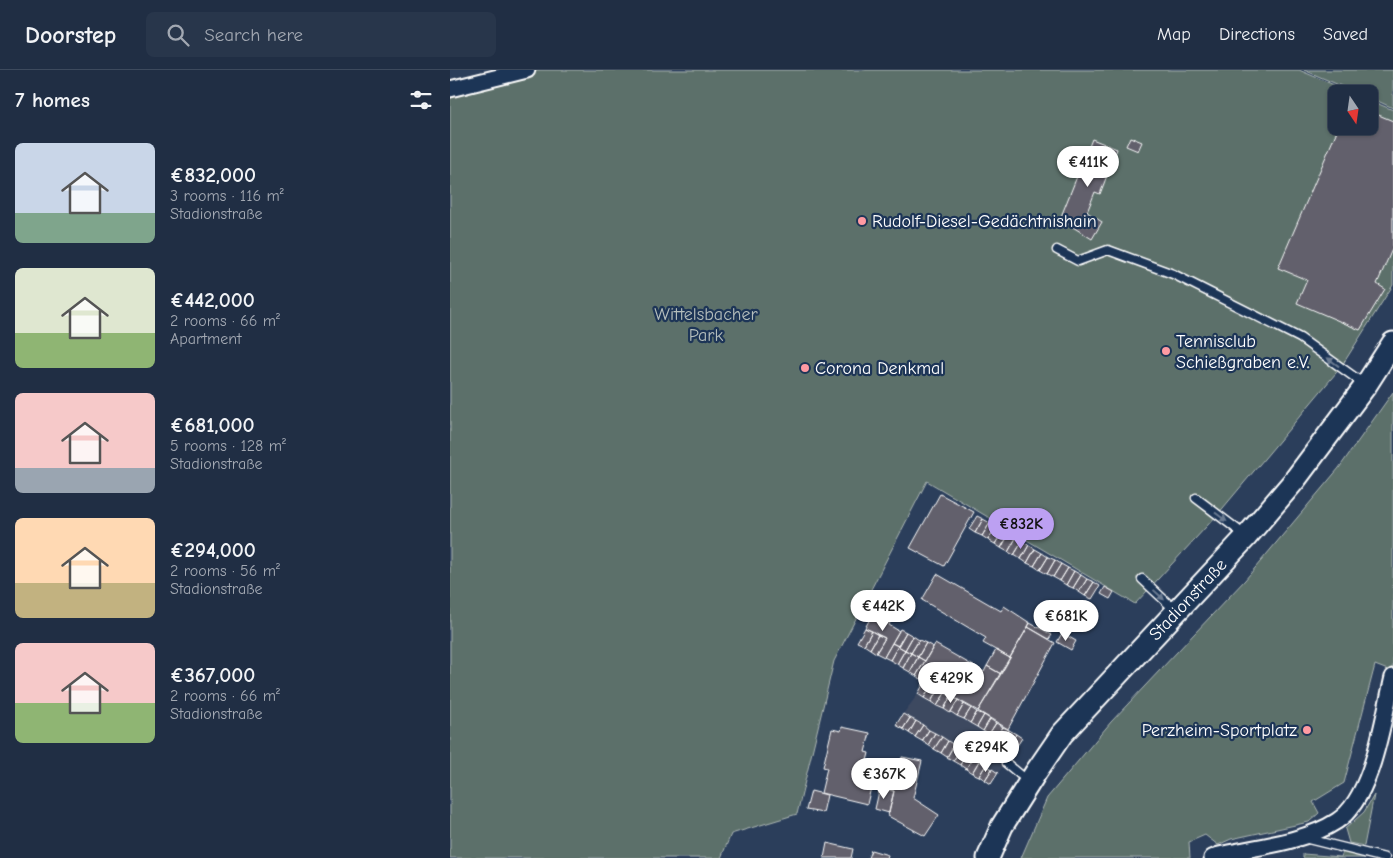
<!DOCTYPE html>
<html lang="en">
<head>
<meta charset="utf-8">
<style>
  body { margin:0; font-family:"Comic Neue",sans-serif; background:#28364b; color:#f1f3f6; height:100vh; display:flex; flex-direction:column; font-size:19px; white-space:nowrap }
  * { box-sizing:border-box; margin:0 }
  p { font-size:16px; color:#a2a8b2 }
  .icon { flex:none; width:28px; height:28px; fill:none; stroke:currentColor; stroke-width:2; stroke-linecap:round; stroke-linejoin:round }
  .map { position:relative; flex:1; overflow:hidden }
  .drawer { display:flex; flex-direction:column; background:#202e44; width:450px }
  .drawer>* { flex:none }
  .needle { width:32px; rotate:167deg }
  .fabs { position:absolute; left:878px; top:15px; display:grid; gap:10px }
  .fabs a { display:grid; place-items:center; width:50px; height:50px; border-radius:8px; background:#202e44; box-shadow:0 1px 4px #0004,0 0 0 1px #3d4a5d; font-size:25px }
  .price { position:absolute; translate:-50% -42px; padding:0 11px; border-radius:18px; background:#fff; color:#222; font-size:16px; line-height:32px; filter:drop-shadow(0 1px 2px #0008) }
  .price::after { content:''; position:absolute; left:50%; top:30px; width:15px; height:11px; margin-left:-8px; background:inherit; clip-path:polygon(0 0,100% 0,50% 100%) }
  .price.on { background:#bca0f2; color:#111 }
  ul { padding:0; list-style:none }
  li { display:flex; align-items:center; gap:15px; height:125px; padding:0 15px }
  li span { display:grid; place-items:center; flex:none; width:140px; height:100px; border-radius:8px; color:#555 }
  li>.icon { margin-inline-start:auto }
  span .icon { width:60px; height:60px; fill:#fffc; stroke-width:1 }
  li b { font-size:21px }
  h2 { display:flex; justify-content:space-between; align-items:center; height:60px; padding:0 15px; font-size:21px }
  header { display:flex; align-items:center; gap:30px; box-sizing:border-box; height:70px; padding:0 25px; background:#202e44; border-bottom:1px solid #3d4a5d }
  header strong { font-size:24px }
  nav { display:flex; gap:28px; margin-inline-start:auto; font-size:18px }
  .search { width:350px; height:45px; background:#28364b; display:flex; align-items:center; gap:12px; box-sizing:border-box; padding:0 18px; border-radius:8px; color:#a2a8b2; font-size:19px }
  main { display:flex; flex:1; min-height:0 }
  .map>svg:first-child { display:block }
</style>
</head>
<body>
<header>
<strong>Doorstep</strong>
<div class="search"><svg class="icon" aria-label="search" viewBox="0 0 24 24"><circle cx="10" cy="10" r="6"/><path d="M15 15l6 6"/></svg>Search here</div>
<nav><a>Map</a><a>Directions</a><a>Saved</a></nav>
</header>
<main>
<section class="drawer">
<h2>7 homes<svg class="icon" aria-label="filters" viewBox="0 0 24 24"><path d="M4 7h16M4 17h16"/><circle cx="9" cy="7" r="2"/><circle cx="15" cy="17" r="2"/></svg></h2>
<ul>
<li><span style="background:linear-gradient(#c9d6e8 70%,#7fa58c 0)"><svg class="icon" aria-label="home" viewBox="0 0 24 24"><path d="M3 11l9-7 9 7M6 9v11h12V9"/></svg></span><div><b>€832,000</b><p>3 rooms · 116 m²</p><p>Stadionstraße</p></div></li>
<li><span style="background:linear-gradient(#dfe7d0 65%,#8fb573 0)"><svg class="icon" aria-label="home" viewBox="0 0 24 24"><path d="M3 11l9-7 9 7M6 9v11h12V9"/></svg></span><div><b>€442,000</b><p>2 rooms · 66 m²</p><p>Apartment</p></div></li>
<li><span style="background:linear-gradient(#f6c9c9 75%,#9aa5b1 0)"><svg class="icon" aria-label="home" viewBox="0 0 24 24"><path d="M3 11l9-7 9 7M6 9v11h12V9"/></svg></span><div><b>€681,000</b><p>5 rooms · 128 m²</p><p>Stadionstraße</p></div></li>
<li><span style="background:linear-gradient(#ffd9b3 65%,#c2b280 0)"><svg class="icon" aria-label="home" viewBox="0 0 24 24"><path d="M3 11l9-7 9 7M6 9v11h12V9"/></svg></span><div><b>€294,000</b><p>2 rooms · 56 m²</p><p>Stadionstraße</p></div></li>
<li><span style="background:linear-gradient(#f6c9c9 60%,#8fb573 0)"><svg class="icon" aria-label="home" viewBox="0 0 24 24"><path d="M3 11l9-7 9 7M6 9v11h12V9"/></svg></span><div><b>€367,000</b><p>2 rooms · 66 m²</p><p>Stadionstraße</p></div></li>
</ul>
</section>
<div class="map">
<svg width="943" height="788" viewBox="0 0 943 788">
  <rect width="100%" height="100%" fill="#2b3e5b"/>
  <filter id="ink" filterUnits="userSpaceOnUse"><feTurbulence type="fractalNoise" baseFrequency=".02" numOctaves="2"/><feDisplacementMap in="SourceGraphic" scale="10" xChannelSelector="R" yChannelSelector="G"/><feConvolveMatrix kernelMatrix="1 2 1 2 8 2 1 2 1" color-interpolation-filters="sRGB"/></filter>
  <g filter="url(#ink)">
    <path fill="#3c4860" d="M468,624L565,679L548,703L453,644Z"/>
    <path fill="#5b6f6a" stroke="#adb7b4" d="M61,0H849L905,24H886V56H919V30L943,40V215L891,297L768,444L685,534L477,411L384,591L347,744L281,764L271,788H0V15Z
      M854,0H943V38L919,27V24H910Z
      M943,322V602L925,595L894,713L863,732L869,743L859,752L781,769L768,775L755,765L739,772L740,788H571L597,728L661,652L795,510L889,398Z
      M924,725L914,776L899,773L895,759L914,742Z
      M894,779L917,785L918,788H853V784L891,787Z"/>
    <path fill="#62606c" stroke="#fff" d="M919,41L943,51V177L927,214L935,219L910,260L847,233L857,210L828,198L889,56H919Z
      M680,67L692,72L688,81L676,76Z
      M642,69L667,79L650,124L645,122L637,142L652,152L642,169L610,149Z
      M490,424L524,442L494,496L460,478Z
      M527,446L533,449L525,463L519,459Z
      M533,449L540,453L532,466L525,463Z
      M540,453L546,457L538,470L532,466Z
      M546,457L553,461L545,474L538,470Z
      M553,461L559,464L551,478L545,474Z
      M559,464L566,468L558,482L551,478Z
      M566,468L572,472L564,485L558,482Z
      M572,472L579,475L571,489L564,485Z
      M579,475L585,479L577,493L571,489Z
      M585,479L592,483L584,496L577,493Z
      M592,483L598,487L590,500L584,496Z
      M598,487L605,490L597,504L590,500Z
      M605,490L611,494L603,507L597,504Z
      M611,494L618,498L610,511L603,507Z
      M618,498L624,501L616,515L610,511Z
      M624,501L631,505L623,518L616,515Z
      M487,504L551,541L554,536L580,553L560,588L533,573L536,568L472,530Z
      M631,505L637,509L629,522L623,518Z
      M637,509L644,512L635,526L629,522Z
      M644,512L650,516L642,529L635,526Z
      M655,517L664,522L660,529L651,524Z
      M422,545L428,548L430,545L441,550L439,555L449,561L434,587L426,583L435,568L415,558Z
      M580,553L602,565L599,569L578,557Z
      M578,557L605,573L558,659L528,641Z
      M415,558L422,561L414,575L407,572Z
      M450,559L456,562L448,576L442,573Z
      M422,561L428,565L420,579L414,575Z
      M456,562L463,566L455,580L448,576Z
      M612,563L626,571L621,580L607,572Z
      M428,565L435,568L426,583L420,579Z
      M463,566L469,570L461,583L455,580Z
      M469,570L476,573L468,587L461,583Z
      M442,573L448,576L440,590L434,587Z
      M476,573L483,577L475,591L468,587Z
      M485,574L534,602L537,596L551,604L528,641L466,606Z
      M448,576L455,580L447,594L440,590Z
      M455,580L461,583L453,598L447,594Z
      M546,580L560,588L551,604L537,596Z
      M461,583L468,587L460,602L453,598Z
      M468,587L475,591L466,606L460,602Z
      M475,611L482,615L474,628L468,624Z
      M482,615L488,619L481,632L474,628Z
      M488,619L495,623L487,636L481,632Z
      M495,623L501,626L494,639L487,636Z
      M501,626L508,630L500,643L494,639Z
      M508,630L514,634L507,646L501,642Z
      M514,634L521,638L514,649L507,646Z
      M521,638L527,642L520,653L514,649Z
      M527,642L534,645L527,657L520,653Z
      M453,644L460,648L453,659L446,655Z
      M534,645L540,649L533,661L527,657Z
      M460,648L466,651L459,663L453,659Z
      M540,649L546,653L539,664L533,661Z
      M466,651L473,655L465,667L459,663Z
      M546,653L553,657L546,668L539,664Z
      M473,655L479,660L472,671L465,667Z
      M392,657L420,663L415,682L419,683L415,699L425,701L417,734L371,723L377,698L373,697L382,659L391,661Z
      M553,657L559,660L552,672L546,668Z
      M479,660L485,663L478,675L472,671Z
      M559,660L566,664L559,676L552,672Z
      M485,663L492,667L484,679L478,675Z
      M566,664L572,668L565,679L559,676Z
      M492,667L498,671L491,683L484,679Z
      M498,671L504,675L497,687L491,683Z
      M504,675L511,679L503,691L497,687Z
      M511,679L517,683L510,695L503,691Z
      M517,683L523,687L516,699L510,695Z
      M452,687L472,691L463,728L489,745L475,766L438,746L444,721L440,720L443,707L447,708Z
      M523,687L529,691L522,703L516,699Z
      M529,691L536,695L529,706L522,703Z
      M536,695L542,699L535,710L529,706Z
      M542,699L548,703L541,714L535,710Z
      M430,717L444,721L439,743L425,739Z
      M361,721L377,725L373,743L356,740Z
      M377,773L403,779L401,788H374Z
      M421,780L438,785L437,788H418Z"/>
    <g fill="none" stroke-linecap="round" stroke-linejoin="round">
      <defs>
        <path id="lane" d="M607,180L628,191L658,180L723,204L850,268L914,314
          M746,428L796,466
          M692,509L725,540
          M556,693L578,711
          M854,768L935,788"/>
        <path id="street" d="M0,19L77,0
          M762,788L769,785C806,777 855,772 887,751C923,728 933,648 943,607"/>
        <g id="secondary">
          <path id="s1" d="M538,788L552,756L586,702L612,664L797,466L844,411L916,315L943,273"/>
        </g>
      </defs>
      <use href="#lane" stroke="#fff" stroke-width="11"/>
      <use href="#street" stroke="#fff" stroke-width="19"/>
      <use href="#secondary" stroke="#fff" stroke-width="25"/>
      <use href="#lane" stroke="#1d3557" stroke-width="8"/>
      <use href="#street" stroke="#1d3557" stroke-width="15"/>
      <use href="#secondary" stroke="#1d3557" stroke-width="21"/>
    </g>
    <defs><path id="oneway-solid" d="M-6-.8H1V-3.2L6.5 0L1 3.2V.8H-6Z" transform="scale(1.25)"/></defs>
    <g fill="#6c7c92">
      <use href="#oneway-solid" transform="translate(883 292) rotate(-144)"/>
      <use href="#oneway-solid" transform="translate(771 447) rotate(37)"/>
      <use href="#oneway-solid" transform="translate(709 525) rotate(43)"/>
    </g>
  </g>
  <g fill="#ff9aa2" stroke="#1d3557" stroke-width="2">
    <circle cx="412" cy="151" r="5"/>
    <circle cx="716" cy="281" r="5"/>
    <circle cx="355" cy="298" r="5"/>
    <circle cx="857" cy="660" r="5"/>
  </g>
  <g text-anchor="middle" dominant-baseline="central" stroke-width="4.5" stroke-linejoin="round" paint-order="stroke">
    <g font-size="18" fill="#fff" stroke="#1d3557" text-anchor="start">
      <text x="422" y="151">Rudolf-Diesel-Gedächtnishain</text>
      <text x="726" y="271">Tennisclub<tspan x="726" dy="21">Schießgraben e.V.</tspan></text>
      <text x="365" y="298">Corona Denkmal</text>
      <text x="847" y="660" text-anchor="end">Perzheim-Sportplatz</text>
    </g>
    <g font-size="18" fill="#b5bebc" stroke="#1d3557">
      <text x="256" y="244">Wittelsbacher<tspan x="256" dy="21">Park</tspan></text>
    </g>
    <g font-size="18" fill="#fff" stroke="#1d3557">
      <text stroke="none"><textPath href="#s1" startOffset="329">Stadionstraße</textPath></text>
    </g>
  </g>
</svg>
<div class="fabs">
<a><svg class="needle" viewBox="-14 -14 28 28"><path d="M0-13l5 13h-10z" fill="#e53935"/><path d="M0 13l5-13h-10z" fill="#a2a8b2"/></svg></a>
</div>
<b class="price" style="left:638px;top:118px">€411K</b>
<b class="price on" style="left:571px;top:480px">€832K</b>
<b class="price" style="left:433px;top:562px">€442K</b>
<b class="price" style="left:616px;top:572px">€681K</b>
<b class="price" style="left:501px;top:634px">€429K</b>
<b class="price" style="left:536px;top:703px">€294K</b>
<b class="price" style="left:434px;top:730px">€367K</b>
</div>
</main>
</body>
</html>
